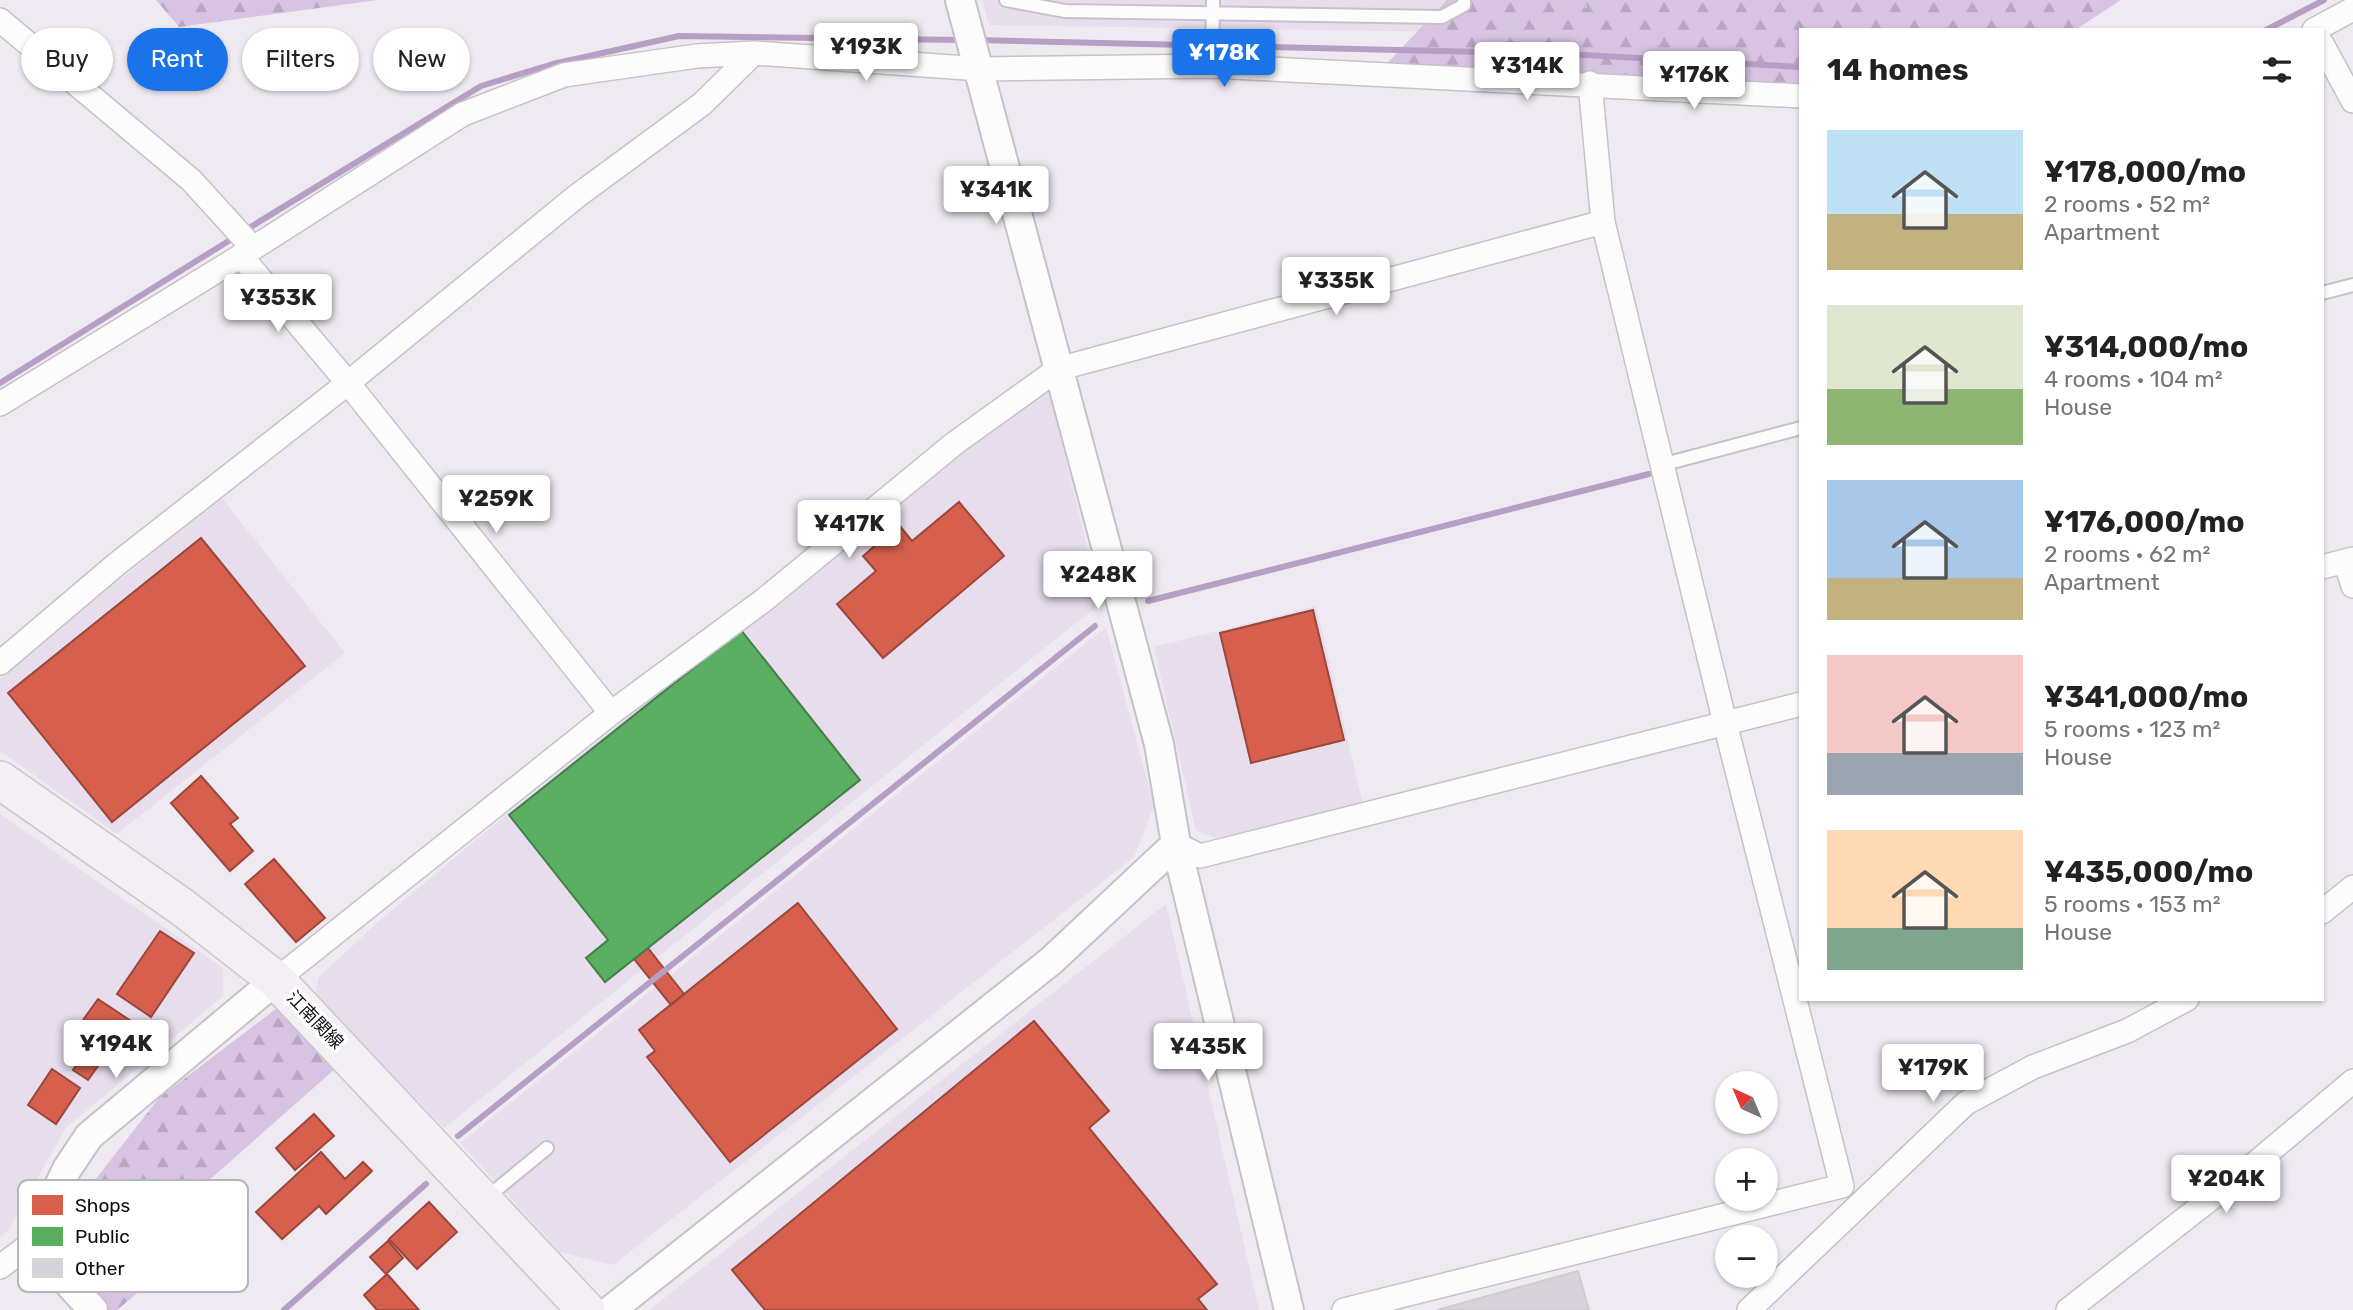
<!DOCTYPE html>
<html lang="en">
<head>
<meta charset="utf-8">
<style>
  body { margin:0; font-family:Rubik,"Noto Sans JP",sans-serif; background:#f6f6f6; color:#222; height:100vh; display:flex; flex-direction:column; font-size:26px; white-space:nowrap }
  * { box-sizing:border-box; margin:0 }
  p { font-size:23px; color:#767676 }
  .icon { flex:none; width:38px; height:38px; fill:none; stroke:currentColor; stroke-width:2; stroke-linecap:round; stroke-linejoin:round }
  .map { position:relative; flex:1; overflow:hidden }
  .side { position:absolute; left:1799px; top:28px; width:525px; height:973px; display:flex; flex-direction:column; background:#fff; border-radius:0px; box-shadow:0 2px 5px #0004 }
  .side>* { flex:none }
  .hud { position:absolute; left:21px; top:28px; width:665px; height:63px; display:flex; gap:14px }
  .needle { width:46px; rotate:316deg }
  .fabs { position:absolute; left:1715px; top:1071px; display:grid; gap:14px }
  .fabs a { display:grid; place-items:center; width:63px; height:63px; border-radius:50%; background:#fff; box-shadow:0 2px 5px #0004; font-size:35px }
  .price { position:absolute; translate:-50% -60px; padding:0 16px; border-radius:7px; background:#fff; color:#222; font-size:23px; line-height:46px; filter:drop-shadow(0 2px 4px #0008) }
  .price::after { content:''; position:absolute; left:50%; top:42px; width:21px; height:16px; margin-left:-10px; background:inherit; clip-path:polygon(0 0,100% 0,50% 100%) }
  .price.active { background:#1a73e8; color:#fff }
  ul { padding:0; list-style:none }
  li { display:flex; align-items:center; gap:21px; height:175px; padding:0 28px }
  li span { display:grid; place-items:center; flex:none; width:196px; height:140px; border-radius:0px; color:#555 }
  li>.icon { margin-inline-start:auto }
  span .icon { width:84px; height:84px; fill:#fffc; stroke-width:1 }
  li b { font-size:30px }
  h2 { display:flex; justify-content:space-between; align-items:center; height:84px; padding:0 28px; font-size:30px }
  .pill { padding:0 24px; border-radius:32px; background:#fff; box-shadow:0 2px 5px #0004; font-size:24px; line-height:63px }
  .pill.active { background:#1a73e8; color:#fff }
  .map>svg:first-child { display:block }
</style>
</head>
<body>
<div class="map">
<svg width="2353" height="1310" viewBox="0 0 2353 1310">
  <defs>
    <pattern id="forest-firs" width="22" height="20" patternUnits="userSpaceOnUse" patternTransform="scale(1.75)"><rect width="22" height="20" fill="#d8c3e3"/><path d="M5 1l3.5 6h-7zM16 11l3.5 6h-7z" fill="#b8a6c2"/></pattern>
  </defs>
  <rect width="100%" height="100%" fill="#efeaf2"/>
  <path fill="#e7ddec" d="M982,0H1519L1510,33L989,25Z
    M1033,392H1049L1101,603L444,1128L315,994L319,977L378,922L507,814Z
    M221,497L345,653L117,834L0,751V678Z
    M1316,606L1363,805L1216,838L1196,831L1154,647Z
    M1106,627L1154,806L1134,857L613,1265L560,1252L460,1143Z
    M0,814L223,968V996L66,1128L8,1230L0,1237Z
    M1166,904L1259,1310H649Z"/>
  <path fill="url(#forest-firs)" d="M156,0H378L179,27Z
    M1447,0H2121L2075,30H1801V96L1378,73Z
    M281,1005L335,1069L180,1206L158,1276L117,1310H104L52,1247L78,1218L91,1185L159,1098Z"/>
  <path fill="#d6604d" stroke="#9b473b" stroke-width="2" d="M959,502L1004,556L883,658L837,604L876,571L863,556L899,525L912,541Z
    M201,538L305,666L112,822L8,693Z
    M1313,610L1344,740L1251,763L1220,633Z
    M201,776L238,818L230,824L253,851L230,871L171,803Z
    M274,859L325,918L296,942L245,884Z
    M798,903L897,1029L730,1162L647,1057L655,1051L639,1030Z
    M160,931L194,953L151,1017L117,994Z
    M648,948L684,994L671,1005L634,959Z
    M98,999L134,1023L108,1062L103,1059L88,1080L73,1070L88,1049L71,1037Z
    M1034,1021L1109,1111L1089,1128L1217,1284L1198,1299L1207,1310H765L732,1270Z
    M52,1069L80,1088L56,1124L28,1105Z
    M314,1114L334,1136L295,1170L276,1148Z
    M321,1152L345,1179L363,1162L372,1171L326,1214L319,1206L282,1239L256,1212Z
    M429,1202L457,1232L417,1269L389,1239Z
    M388,1241L403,1258L386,1274L370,1257Z
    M387,1274L419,1310H377L364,1295Z"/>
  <path fill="#5aae61" stroke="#447e49" stroke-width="2" d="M741,630L860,780L605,982L586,958L608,940L509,815Z"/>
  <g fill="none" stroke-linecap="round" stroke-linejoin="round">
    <path stroke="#b79ec4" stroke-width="6" d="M2266,30L2324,0
      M977,40L1566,54L1801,67
      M244,231L481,86L553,64L679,36L963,40
      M0,383L235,237
      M1148,601L1649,474
      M458,1136L1095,626
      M284,1310L426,1184"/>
  </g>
  <path fill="#d7d3da" stroke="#cfcbd2" stroke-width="2" d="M1578,1271L1589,1310H1437Z"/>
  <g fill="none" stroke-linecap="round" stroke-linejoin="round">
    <defs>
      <path id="service" d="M1006,0L1065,11L1442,17L1464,5V0
        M1212,66L1213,0
        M2322,293L2353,285
        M1661,465L1801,428
        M485,1199L547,1148"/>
      <path id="minor" d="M0,20L191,180L253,248
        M2314,30L2353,9
        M2322,44L2353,101
        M241,256L348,383L611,713
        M0,404L241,256L463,114L564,75L697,56L754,53L980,69L1212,66L1801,96
        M2345,561L2353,586
        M2322,567L2353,559
        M0,663L118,563L348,383L577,196L702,104L754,53
        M1176,844L1200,856L1801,704
        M2322,912L2353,887
        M276,980L611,713L764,600L955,443L1058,369L1603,222
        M0,1267L32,1243
        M1344,1310L1842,1186L1725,723L1603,222L1590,83
        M1749,1310L1966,1103L2033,1067L2127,1031L2187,999
        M2068,1310L2245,1172L2353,1081"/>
      <path id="tertiary" d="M960,0L1159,744L1176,844L1289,1310
        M93,1310L32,1243L67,1169L89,1136L276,980
        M611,1310L1051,961L1176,844"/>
      <path id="primary" d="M0,780L182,907L276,980L586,1310"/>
    </defs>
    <use href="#service" stroke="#c6c2c8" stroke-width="16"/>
    <use href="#minor" stroke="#c6c2c8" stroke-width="26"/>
    <use href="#tertiary" stroke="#c6c2c8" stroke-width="32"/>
    <use href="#primary" stroke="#cac7cb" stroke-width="40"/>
    <path stroke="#ceccce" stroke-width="3.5" stroke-dasharray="2 5" stroke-linecap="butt" d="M1477,59L1489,36L1606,0"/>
    <use href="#service" stroke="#fdfcfd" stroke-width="12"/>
    <use href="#minor" stroke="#fdfcfd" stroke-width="23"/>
    <use href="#tertiary" stroke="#fdfcfd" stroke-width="28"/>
    <use href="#primary" stroke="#f3eff5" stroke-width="37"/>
  </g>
  <g text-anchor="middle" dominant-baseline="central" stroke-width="7" stroke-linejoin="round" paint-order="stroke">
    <g font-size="18" fill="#100d12" stroke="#fff">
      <text transform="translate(315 1020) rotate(46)">江南関線</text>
    </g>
  </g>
  <rect x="18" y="1180" width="230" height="112" rx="10" fill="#fff" stroke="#b7b6b8" stroke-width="2"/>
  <rect x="32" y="1195" width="31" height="20" fill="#d6604d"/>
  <rect x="32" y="1227" width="31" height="19" fill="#5aae61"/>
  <rect x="32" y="1258" width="31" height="20" fill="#d7d3da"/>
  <g font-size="19" fill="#100d12">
    <text x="75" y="1212">Shops</text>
    <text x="75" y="1243">Public</text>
    <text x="75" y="1275">Other</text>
  </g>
</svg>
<div class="fabs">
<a><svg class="needle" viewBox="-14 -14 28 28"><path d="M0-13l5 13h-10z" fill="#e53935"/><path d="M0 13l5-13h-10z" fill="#767676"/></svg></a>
<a>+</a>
<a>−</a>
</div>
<b class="price" style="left:866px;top:83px">¥193K</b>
<b class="price active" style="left:1224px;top:89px">¥178K</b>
<b class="price" style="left:1527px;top:102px">¥314K</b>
<b class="price" style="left:1694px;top:111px">¥176K</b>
<b class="price" style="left:996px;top:226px">¥341K</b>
<b class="price" style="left:1336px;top:317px">¥335K</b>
<b class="price" style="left:278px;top:334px">¥353K</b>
<b class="price" style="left:496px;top:535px">¥259K</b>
<b class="price" style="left:849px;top:560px">¥417K</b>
<b class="price" style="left:1098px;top:611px">¥248K</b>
<b class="price" style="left:116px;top:1080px">¥194K</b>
<b class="price" style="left:1208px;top:1083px">¥435K</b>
<b class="price" style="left:1933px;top:1104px">¥179K</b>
<b class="price" style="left:2226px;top:1215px">¥204K</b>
<div class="hud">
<a class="pill">Buy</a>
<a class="pill active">Rent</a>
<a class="pill">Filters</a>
<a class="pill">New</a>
</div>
<section class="side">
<h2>14 homes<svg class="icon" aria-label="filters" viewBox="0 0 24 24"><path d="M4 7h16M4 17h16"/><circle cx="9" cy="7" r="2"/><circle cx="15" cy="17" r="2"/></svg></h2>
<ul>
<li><span style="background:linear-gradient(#bfe0f5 60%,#c2b280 0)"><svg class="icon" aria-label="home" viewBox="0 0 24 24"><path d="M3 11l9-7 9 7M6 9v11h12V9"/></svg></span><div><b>¥178,000/mo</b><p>2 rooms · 52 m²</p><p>Apartment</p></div></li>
<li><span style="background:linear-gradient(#dfe7d0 60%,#8fb573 0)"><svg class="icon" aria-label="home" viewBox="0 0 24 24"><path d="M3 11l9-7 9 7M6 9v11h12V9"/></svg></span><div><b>¥314,000/mo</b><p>4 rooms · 104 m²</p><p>House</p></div></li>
<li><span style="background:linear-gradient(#a9c7e8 70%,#c2b280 0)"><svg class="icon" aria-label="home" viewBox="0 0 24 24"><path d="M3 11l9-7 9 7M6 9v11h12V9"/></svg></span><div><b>¥176,000/mo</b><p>2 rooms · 62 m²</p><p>Apartment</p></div></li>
<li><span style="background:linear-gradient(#f6c9c9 70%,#9aa5b1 0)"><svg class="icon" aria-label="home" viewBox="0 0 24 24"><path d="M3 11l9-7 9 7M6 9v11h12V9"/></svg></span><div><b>¥341,000/mo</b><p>5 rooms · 123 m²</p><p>House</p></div></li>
<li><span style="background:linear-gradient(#ffd9b3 70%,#7fa58c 0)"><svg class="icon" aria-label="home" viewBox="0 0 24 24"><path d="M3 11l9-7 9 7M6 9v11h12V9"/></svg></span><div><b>¥435,000/mo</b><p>5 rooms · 153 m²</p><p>House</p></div></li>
</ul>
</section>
</div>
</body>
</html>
